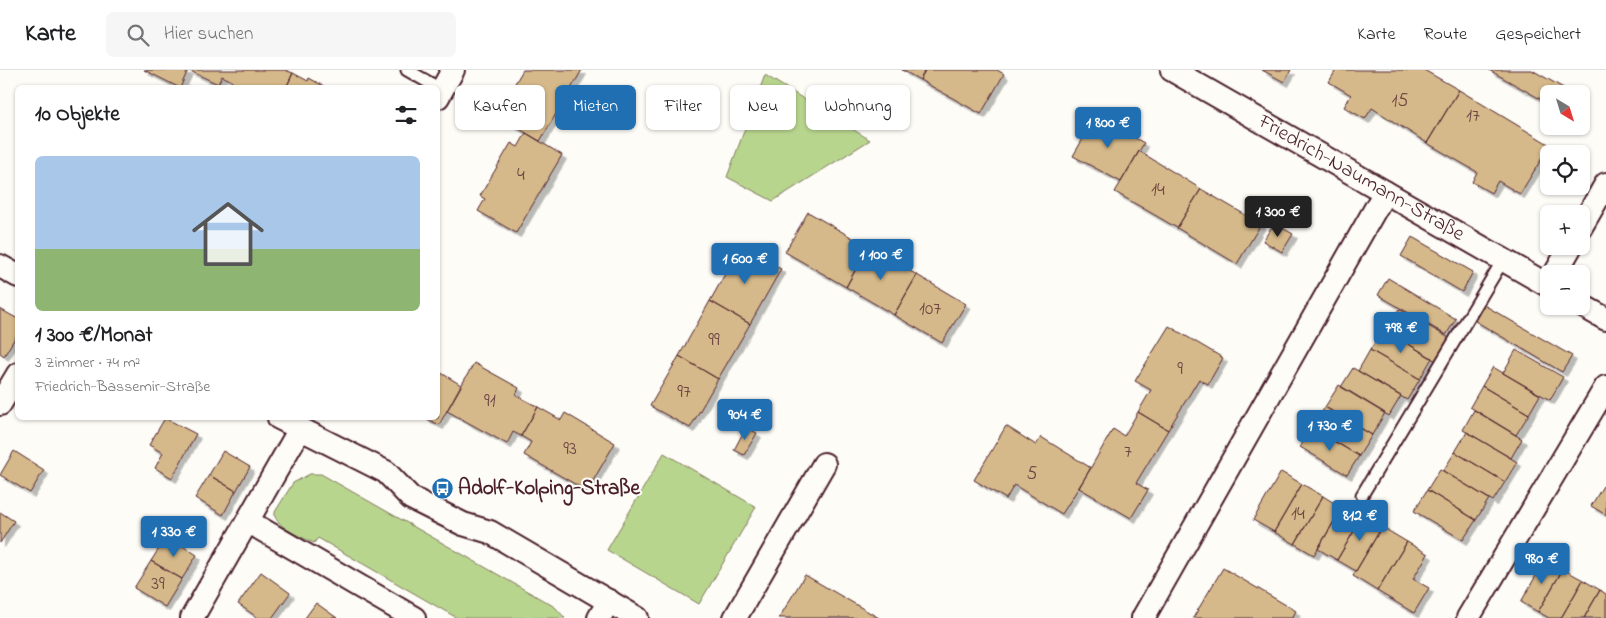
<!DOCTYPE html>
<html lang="de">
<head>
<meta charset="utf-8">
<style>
  body { margin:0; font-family:"Indie Flower",sans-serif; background:#f6f6f6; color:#202124; height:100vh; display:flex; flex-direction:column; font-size:19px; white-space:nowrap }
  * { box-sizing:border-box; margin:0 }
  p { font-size:16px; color:#757577 }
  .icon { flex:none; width:28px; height:28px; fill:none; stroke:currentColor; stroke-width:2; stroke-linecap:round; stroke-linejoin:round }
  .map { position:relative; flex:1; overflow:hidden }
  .panel { position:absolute; left:15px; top:15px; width:425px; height:335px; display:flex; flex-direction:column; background:#fff; border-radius:8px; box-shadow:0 1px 4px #0004 }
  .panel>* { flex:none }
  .guide { position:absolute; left:455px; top:15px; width:475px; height:45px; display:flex; gap:10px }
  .needle { width:32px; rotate:142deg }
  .fabs { position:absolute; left:1540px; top:15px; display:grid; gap:10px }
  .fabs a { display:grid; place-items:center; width:50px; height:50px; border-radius:8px; background:#fff; box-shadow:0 1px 4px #0004; font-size:25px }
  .price { position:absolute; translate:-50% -42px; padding:0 11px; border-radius:5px; background:#1f6fb2; color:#fff; font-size:16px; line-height:32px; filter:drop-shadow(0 1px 2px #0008) }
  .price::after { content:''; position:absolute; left:50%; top:30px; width:15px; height:11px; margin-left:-8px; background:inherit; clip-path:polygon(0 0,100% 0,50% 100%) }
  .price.on { background:#222; color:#fff }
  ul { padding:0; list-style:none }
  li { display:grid; align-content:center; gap:10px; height:265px; padding:0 20px }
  li span { display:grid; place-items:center; height:155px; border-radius:8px; color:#555 }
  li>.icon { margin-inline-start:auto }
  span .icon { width:90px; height:90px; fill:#fffc; stroke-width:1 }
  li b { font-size:21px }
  h2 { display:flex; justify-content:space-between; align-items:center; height:60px; padding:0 20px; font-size:21px }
  .pill { padding:0 18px; border-radius:8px; background:#fff; box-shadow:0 1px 4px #0004; font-size:18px; line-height:45px }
  .pill.on { background:#1f6fb2; color:#fff }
  header { display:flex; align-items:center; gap:30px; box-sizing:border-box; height:70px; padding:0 25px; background:#fff; border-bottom:1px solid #e0e0e0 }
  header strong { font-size:24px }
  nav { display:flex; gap:28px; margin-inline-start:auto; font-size:18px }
  .search { width:350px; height:45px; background:#f6f6f6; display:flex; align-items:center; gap:12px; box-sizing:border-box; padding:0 18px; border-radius:8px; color:#757577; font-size:19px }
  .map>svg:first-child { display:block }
</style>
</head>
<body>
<header>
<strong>Karte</strong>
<div class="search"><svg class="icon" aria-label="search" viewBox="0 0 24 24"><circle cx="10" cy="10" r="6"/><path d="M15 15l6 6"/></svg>Hier suchen</div>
<nav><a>Karte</a><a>Route</a><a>Gespeichert</a></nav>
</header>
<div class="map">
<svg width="1606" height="548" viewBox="0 0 1606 548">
  <defs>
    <filter id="shadow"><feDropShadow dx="4.5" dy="4.5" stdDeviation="0" flood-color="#0004"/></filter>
  </defs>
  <rect width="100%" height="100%" fill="#fdfcf7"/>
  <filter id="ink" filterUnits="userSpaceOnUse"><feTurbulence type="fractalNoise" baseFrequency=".02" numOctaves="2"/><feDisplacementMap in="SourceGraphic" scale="10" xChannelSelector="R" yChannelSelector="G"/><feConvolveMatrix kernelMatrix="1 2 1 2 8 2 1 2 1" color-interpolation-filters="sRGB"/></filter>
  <g filter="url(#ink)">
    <path fill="#b8d58e" stroke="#817a5c" d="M765,5L870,70L773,131L727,107Z
      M664,383L756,437L699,534L607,480Z
      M310,404H321L555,537L565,548H457L318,468L314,473C302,467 281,460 275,447V442L293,413Z"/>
    <path fill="#d6b98a" stroke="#4a1f2b" filter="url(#shadow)" d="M144,0H188L180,18Z
      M188,0H285L293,3L286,18H229L232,11L222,6L218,14Z
      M523,0H582L540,71L502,49L511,34L505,30Z
      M902,0H925L920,10Z
      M925,0H997L1004,4L981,44L920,10Z
      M1262,0H1291L1284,12Z
      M1336,0H1424L1459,20L1427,73L1372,38L1365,49L1344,37L1351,25L1329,12Z
      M1489,0H1532L1574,24H1549V34Z
      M293,3L308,11L309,8L327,18H286Z
      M1459,20L1550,75L1520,124L1498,111L1491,123L1472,112L1477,102L1427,73Z
      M1096,46L1144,73L1121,112L1073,86Z
      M526,63L562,85L516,163L478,141L485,129L480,126L511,73L518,77Z
      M1139,81L1201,119L1177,158L1115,122Z
      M1201,119L1261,154L1237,194L1177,158Z
      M808,142L868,177L846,217L785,182Z
      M1274,153L1293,164L1282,182L1263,171Z
      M1412,167L1473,202L1462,222L1401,186Z
      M740,177L781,199L750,254L710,231Z
      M868,177L917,205L894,245L846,217Z
      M917,205L966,234L942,273L894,245Z
      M1388,208L1456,249L1446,265L1378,225Z
      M710,231L750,254L718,309L679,286Z
      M1484,235L1572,286L1562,302L1475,251Z
      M0,239L18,249V263L4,286L0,283Z
      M1399,239L1449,268L1436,291L1387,261Z
      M1169,256L1223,288L1208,314L1199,309L1168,360L1138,342L1151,320L1135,311Z
      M1383,259L1432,288L1420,309L1370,280Z
      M1370,280L1420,309L1407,330L1358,301Z
      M1516,280L1563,307L1550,330L1503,303Z
      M679,286L718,309L690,358L650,336Z
      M474,293L519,318L516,325L538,337L521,366L513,362L507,374L447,341Z
      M1493,297L1540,325L1529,344L1482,316Z
      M1353,298L1401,326L1389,346L1341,317Z
      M438,301L461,315L439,355L425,348H438Z
      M1339,315L1385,343L1372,365L1325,337Z
      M1482,316L1529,344L1516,365L1470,337Z
      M538,337L561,350L565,343L615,373L587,421L524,385L531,372L521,366Z
      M1325,337L1372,365L1359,386L1312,358Z
      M1474,340L1522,369L1511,388L1463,360Z
      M1138,342L1168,360L1136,413L1148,420L1131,448L1079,418L1113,359L1124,366Z
      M165,348L196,364L172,408L155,398L163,383L149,375Z
      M1006,356L1036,375L1041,367L1091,398L1062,444L1014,415L1006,429L974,410Z
      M746,357L757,363L744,385L734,380Z
      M1312,358L1359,386L1347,405L1300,377Z
      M1467,362L1517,392L1505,412L1455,382Z
      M14,381L44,400L30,423L0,405Z
      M223,381L250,397L236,421L209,405Z
      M1455,382L1505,412L1493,431L1443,401Z
      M1440,399L1489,429L1476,450L1427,420Z
      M1281,402L1302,414L1274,462L1253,450Z
      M209,405L236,421L223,445L195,428Z
      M1302,414L1323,426L1295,474L1274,462Z
      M1603,416L1606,418V445L1591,436Z
      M1427,420L1476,450L1463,470L1414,441Z
      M1323,426L1342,438L1314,485L1295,474Z
      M1345,433L1364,444L1337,490L1318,479Z
      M0,442L14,451L0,473Z
      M1364,444L1383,455L1356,501L1337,490Z
      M1382,457L1407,472L1377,521L1353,506Z
      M167,466L197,485L182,509L151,491Z
      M1407,472L1428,484L1413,509L1429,518L1414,543L1377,521Z
      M1546,488L1563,499L1538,542L1521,532Z
      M151,491L182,509L165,537L134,518Z
      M1223,498L1296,541L1292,548H1193Z
      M1563,499L1583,510L1561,548H1549L1538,542Z
      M261,502L290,523L272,548H258L238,534Z
      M805,505L879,548H779Z
      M1583,510L1600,520L1584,548H1561Z
      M1600,520L1606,524V548H1584Z
      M316,533L337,548H305Z"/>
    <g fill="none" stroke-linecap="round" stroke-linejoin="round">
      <defs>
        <path id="service" d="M407,0L442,20
          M1362,425L1503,190"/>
        <g id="minor">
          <path id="s1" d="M1172,0L1549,216"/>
          <path d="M438,27L453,0"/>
          <path d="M1581,157L1606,114"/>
          <path d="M0,196L18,206"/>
          <path d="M1555,204L1571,176"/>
          <path d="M1581,235L1606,249"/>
          <path d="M0,334L18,304"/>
          <path d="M279,348L386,402L411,428L463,454L490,462L637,548"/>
          <path d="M249,452L414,548"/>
          <path d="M192,548L300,359"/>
          <path d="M599,548L609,531"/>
          <path d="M735,548L824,394"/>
          <path d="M1143,548L1385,122"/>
          <path d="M1468,548L1606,317"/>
        </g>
      </defs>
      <use href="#service" stroke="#4a1f2b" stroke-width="15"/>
      <use href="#minor" stroke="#4a1f2b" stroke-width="26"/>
      <use href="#service" stroke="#fdfcf7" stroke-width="11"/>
      <use href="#minor" stroke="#fdfcf7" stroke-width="22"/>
    </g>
  </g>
  <defs>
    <symbol id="bus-disc" viewBox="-11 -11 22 22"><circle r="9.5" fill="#1f6fb2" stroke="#fdfcf7"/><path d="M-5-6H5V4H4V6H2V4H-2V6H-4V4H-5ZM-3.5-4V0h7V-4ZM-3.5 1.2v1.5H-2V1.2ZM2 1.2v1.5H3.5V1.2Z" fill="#fff"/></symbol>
  </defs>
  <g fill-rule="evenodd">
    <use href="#bus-disc" x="430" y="406" width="25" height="25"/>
  </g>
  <g text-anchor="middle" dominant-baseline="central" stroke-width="4" stroke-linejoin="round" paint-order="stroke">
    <g font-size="19" fill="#6d4643">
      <text x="1400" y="31">15</text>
      <text x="1473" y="46">17</text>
      <text x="521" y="105">4</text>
      <text x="1158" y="120">14</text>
      <text x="930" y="239">107</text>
      <text x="714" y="270">99</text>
      <text x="1180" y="299">9</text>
      <text x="684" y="322">97</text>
      <text x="490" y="331">91</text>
      <text x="570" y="379">93</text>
      <text x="1128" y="382">7</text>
      <text x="1032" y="404">5</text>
      <text x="1298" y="444">14</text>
      <text x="158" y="514">39</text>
    </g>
    <g font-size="21" fill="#4a1f2b" stroke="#fdfcf7">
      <text stroke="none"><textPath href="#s1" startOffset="218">Friedrich-Naumann-Straße</textPath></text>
    </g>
    <g font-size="21" font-weight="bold" fill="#4a1f2b" stroke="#fdfcf7" text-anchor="start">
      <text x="458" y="419">Adolf-Kolping-Straße</text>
    </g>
  </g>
</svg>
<div class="fabs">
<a><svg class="needle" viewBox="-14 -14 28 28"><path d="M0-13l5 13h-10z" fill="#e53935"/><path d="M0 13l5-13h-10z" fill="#757577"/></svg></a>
<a><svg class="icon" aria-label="locate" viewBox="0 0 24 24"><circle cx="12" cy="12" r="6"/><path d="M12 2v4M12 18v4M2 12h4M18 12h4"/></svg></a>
<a>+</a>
<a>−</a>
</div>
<b class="price" style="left:1108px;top:79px">1 800 €</b>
<b class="price on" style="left:1278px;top:168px">1 300 €</b>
<b class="price" style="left:881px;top:211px">1 100 €</b>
<b class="price" style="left:745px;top:215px">1 600 €</b>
<b class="price" style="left:1401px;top:284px">798 €</b>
<b class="price" style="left:745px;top:371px">904 €</b>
<b class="price" style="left:1330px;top:382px">1 730 €</b>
<b class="price" style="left:1360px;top:472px">812 €</b>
<b class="price" style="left:174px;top:488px">1 330 €</b>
<b class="price" style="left:1542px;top:515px">980 €</b>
<div class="guide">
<a class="pill">Kaufen</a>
<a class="pill on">Mieten</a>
<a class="pill">Filter</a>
<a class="pill">Neu</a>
<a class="pill">Wohnung</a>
</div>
<section class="panel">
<h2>10 Objekte<svg class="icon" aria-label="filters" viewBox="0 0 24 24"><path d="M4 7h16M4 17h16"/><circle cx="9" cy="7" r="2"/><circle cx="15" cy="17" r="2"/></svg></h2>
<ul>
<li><span style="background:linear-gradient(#a9c7e8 60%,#8fb573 0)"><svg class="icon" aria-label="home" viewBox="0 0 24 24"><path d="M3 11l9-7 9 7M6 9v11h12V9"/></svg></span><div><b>1 300 €/Monat</b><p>3 Zimmer · 74 m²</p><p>Friedrich-Bassemir-Straße</p></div></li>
</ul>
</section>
</div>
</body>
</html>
